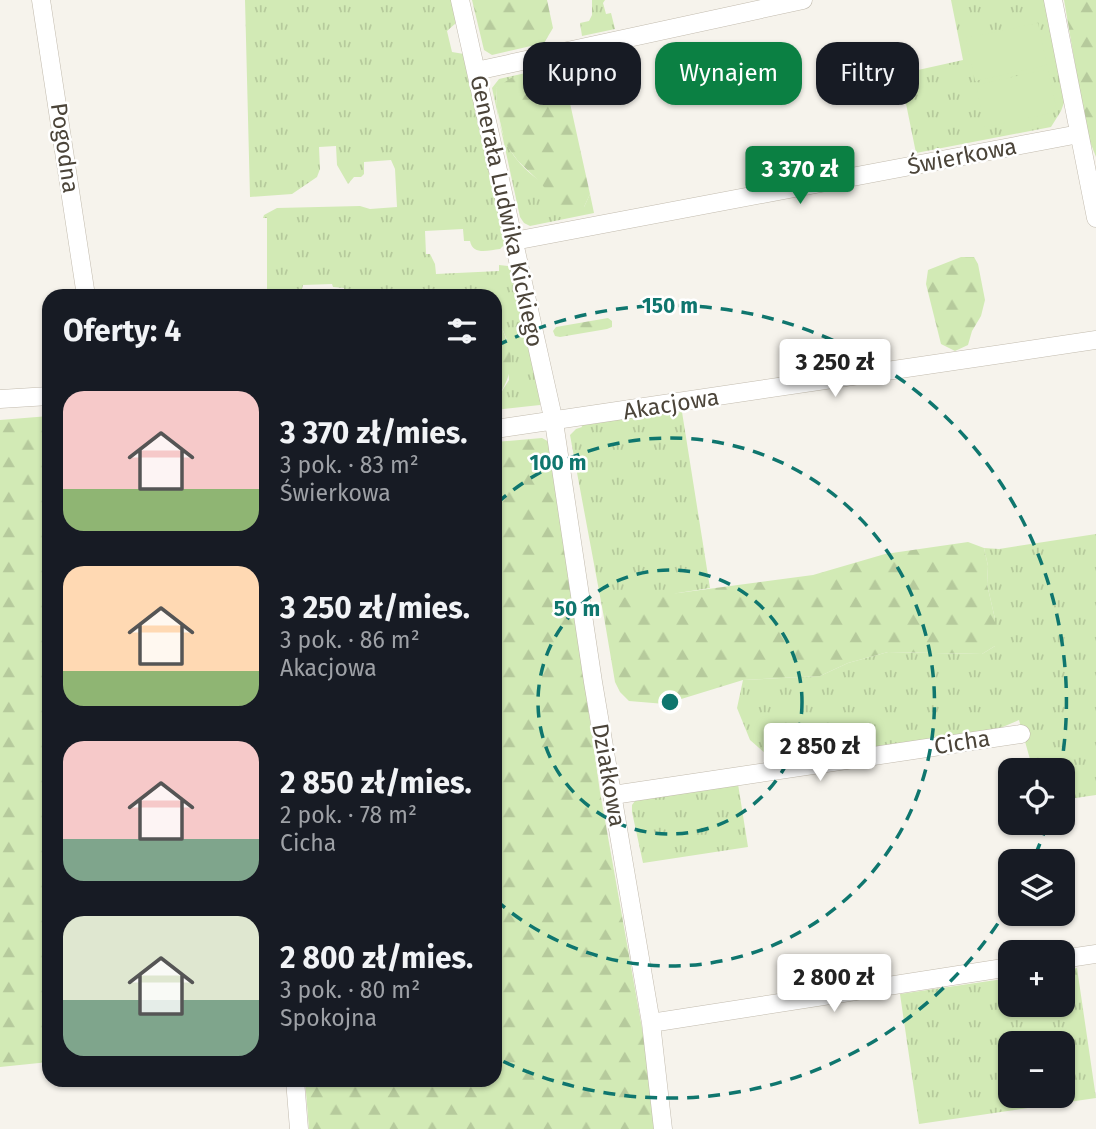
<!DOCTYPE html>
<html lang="pl">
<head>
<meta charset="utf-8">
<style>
  body { margin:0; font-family:"Fira Sans",sans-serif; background:#20242c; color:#f1f3f6; height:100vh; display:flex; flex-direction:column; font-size:26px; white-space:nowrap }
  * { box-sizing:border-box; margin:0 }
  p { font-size:23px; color:#9ea1a6 }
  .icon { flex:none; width:38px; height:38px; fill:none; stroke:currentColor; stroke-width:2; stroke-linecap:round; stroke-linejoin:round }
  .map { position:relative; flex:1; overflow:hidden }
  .panel { position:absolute; left:42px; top:289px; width:460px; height:798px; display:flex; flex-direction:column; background:#171b24; border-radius:21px; box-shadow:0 2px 5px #0004 }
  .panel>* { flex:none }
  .banner { position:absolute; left:523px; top:42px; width:467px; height:63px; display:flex; gap:14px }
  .fabs { position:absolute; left:998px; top:758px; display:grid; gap:14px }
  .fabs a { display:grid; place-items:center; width:77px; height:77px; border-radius:14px; background:#171b24; box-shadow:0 2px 5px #0004; font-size:35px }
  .price { position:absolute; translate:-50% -60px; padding:0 16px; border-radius:7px; background:#fff; color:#222; font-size:23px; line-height:46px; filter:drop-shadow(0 2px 4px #0008) }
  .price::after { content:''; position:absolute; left:50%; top:42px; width:21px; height:16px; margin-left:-10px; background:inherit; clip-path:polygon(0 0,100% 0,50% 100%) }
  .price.active { background:#0b8043; color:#fff }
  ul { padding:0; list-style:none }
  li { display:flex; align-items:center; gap:21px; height:175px; padding:0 21px }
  li span { display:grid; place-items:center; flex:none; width:196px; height:140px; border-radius:21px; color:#555 }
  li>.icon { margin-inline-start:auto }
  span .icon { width:84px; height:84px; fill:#fffc; stroke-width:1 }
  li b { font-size:30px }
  h2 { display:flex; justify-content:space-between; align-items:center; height:84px; padding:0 21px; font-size:30px }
  .pill { padding:0 24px; border-radius:21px; background:#171b24; box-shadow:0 2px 5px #0004; font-size:24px; line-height:63px }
  .pill.active { background:#0b8043; color:#fff }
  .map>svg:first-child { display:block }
</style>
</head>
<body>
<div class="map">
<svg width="1096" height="1129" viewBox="0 0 1096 1129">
  <defs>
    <pattern id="grass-tufts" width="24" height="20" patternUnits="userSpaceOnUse" patternTransform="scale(1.75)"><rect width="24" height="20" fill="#d2eab5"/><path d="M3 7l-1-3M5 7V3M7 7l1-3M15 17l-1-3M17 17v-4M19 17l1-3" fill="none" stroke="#b6ca9c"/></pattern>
    <pattern id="forest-firs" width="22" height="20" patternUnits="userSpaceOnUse" patternTransform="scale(1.75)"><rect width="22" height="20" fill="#d2eab5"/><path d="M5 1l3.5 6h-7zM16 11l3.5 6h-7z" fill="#b6ca9c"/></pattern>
  </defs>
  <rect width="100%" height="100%" fill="#f6f3ec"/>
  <path fill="url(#grass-tufts)" fill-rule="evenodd" d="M245,0H452L457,22L447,31L452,52L464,54L505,244L500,249C489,250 473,256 470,241H464L463,229L425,231L426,254H430L435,264L436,274L499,271V265L508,266L511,270L541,400L540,405L495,410V402L509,380L507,340L495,312V296H472L448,290L410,296H344V288L333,287L332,284L303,285L300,296H267V218H263L264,215L277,208L360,206L370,209L397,207L395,169L391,160L364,162V174L361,177H354L348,184L337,165L336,146L319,147L320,169L317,177L292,194L250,197Z
    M592,0H605L603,3L606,14L611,13L615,29L582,36L580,23L589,21L592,15Z
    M951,0H1044L1066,97L1061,111L1051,127L916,153L900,74L963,60Z
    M561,65L566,85L554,72L496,88C497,158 527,176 584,207L590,194L594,213L530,226L524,223L520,217L492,88L499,79Z
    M682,412L710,588L678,593L606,612L605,623L570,435L576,429L582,427L581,423Z
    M1096,534V795L1062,800V770H1033L1019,720L998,729L775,762L750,740L737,708L743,680L820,676L848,663L888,652L982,654L995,646V619L987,584L988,566L984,548L999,549Z
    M738,784L748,847L643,863L632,812V805L635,801Z
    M1077,968L1096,1098L919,1124L900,994L1010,978V1004H1062V970ZM1010,1043H1062V1096H1010Z"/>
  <path fill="url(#forest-firs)" d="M472,0H547L553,28L544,43L492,55L484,50Z
    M1064,0H1096V157L1087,134Z
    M538,72H554L566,85L590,194L584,207L573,214L562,210L540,182L518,161L505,143L497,108L496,88L511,78Z
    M961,257H974L978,264L985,300L981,316L972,331L968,345L955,351L941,344L926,284L928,270Z
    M495,312C512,352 520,363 495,402Z
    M608,318L612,321V327L607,329L560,337L555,336L553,331L556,327Z
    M49,416V1062L0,1067V420Z
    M542,438L551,443L600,792L645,1045L657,1129H309L305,1080H495V442Z
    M968,542L984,548L988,566L987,584L995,619V646L982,654L888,652L848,663L820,676L743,680L665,704L629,701L620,692L615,682L605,623L606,612L617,598L678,593L813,575L885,554Z"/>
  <path fill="#d2eab5" d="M1038,23L1047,65L975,81L966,38Z
    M1048,69L1057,112L985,127L976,85Z"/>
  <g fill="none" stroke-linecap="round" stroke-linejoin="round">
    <defs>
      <path id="minor" d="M41,0L86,296
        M460,0L554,422L593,682L651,1023L663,1129
        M1053,0L1096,218
        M476,71L803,0
        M514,241L1079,134
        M0,399L49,396
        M495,429L1096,340
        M613,795L1021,734
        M1062,959L1096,954
        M651,1023L1010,967
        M295,1080L299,1129"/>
    </defs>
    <use href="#minor" stroke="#c2bbae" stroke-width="19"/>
    <use href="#minor" stroke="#fff" stroke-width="18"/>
  </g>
  <g fill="none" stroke="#0f766e" stroke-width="3.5" stroke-dasharray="12 9">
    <circle cx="670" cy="702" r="132"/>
    <path d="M497 503A264 264 0 1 1 497 901"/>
    <path d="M1047 824A396 396 0 0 1 1033 860M1009 906A396 396 0 0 1 496 1058M496 346A396 396 0 0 1 1061 767"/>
  </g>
  <g text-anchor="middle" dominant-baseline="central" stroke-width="5" stroke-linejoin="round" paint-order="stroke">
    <g font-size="23" fill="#4b4439" stroke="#fff">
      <text transform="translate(65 148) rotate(82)">Pogodna</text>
      <text transform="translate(962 156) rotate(-11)">Świerkowa</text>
      <text transform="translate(507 211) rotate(78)">Generała Ludwika Kickiego</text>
      <text transform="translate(671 404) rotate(-9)">Akacjowa</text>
      <text transform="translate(962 742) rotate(-9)">Cicha</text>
      <text transform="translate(609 775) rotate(80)">Działkowa</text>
    </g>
  </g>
  <circle cx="670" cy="702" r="10" fill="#0f766e" stroke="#fff" stroke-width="3.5"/>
  <g font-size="21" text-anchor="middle" font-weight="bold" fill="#0f766e" stroke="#fff" stroke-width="5" stroke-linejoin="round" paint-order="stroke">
    <text x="670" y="313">150 m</text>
    <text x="558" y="470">100 m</text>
    <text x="577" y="616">50 m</text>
  </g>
</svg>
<div class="fabs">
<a><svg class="icon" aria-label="locate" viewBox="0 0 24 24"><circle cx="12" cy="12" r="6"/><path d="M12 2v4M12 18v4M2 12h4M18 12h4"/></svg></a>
<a><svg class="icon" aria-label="layers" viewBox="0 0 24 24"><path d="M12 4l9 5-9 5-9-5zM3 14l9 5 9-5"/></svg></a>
<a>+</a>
<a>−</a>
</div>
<b class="price active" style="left:800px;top:206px">3 370 zł</b>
<b class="price" style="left:835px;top:399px">3 250 zł</b>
<b class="price" style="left:820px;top:783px">2 850 zł</b>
<b class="price" style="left:834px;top:1014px">2 800 zł</b>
<div class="banner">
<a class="pill">Kupno</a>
<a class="pill active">Wynajem</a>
<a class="pill">Filtry</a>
</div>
<section class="panel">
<h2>Oferty: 4<svg class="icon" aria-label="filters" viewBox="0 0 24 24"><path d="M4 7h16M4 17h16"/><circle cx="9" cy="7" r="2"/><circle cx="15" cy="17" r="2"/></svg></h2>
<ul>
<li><span style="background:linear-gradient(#f6c9c9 70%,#8fb573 0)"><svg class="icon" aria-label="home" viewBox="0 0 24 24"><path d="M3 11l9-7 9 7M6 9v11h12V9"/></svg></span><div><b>3 370 zł/mies.</b><p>3 pok. · 83 m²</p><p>Świerkowa</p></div></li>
<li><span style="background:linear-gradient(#ffd9b3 75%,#8fb573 0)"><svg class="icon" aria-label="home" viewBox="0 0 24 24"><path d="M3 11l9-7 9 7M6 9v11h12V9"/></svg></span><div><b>3 250 zł/mies.</b><p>3 pok. · 86 m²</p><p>Akacjowa</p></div></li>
<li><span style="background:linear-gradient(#f6c9c9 70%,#7fa58c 0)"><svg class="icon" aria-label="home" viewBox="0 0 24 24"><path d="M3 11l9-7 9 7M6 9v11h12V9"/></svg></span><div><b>2 850 zł/mies.</b><p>2 pok. · 78 m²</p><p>Cicha</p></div></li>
<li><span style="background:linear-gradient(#dfe7d0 60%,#7fa58c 0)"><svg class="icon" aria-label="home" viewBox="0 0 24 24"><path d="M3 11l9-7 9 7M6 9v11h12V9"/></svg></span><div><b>2 800 zł/mies.</b><p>3 pok. · 80 m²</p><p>Spokojna</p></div></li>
</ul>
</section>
</div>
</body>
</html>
